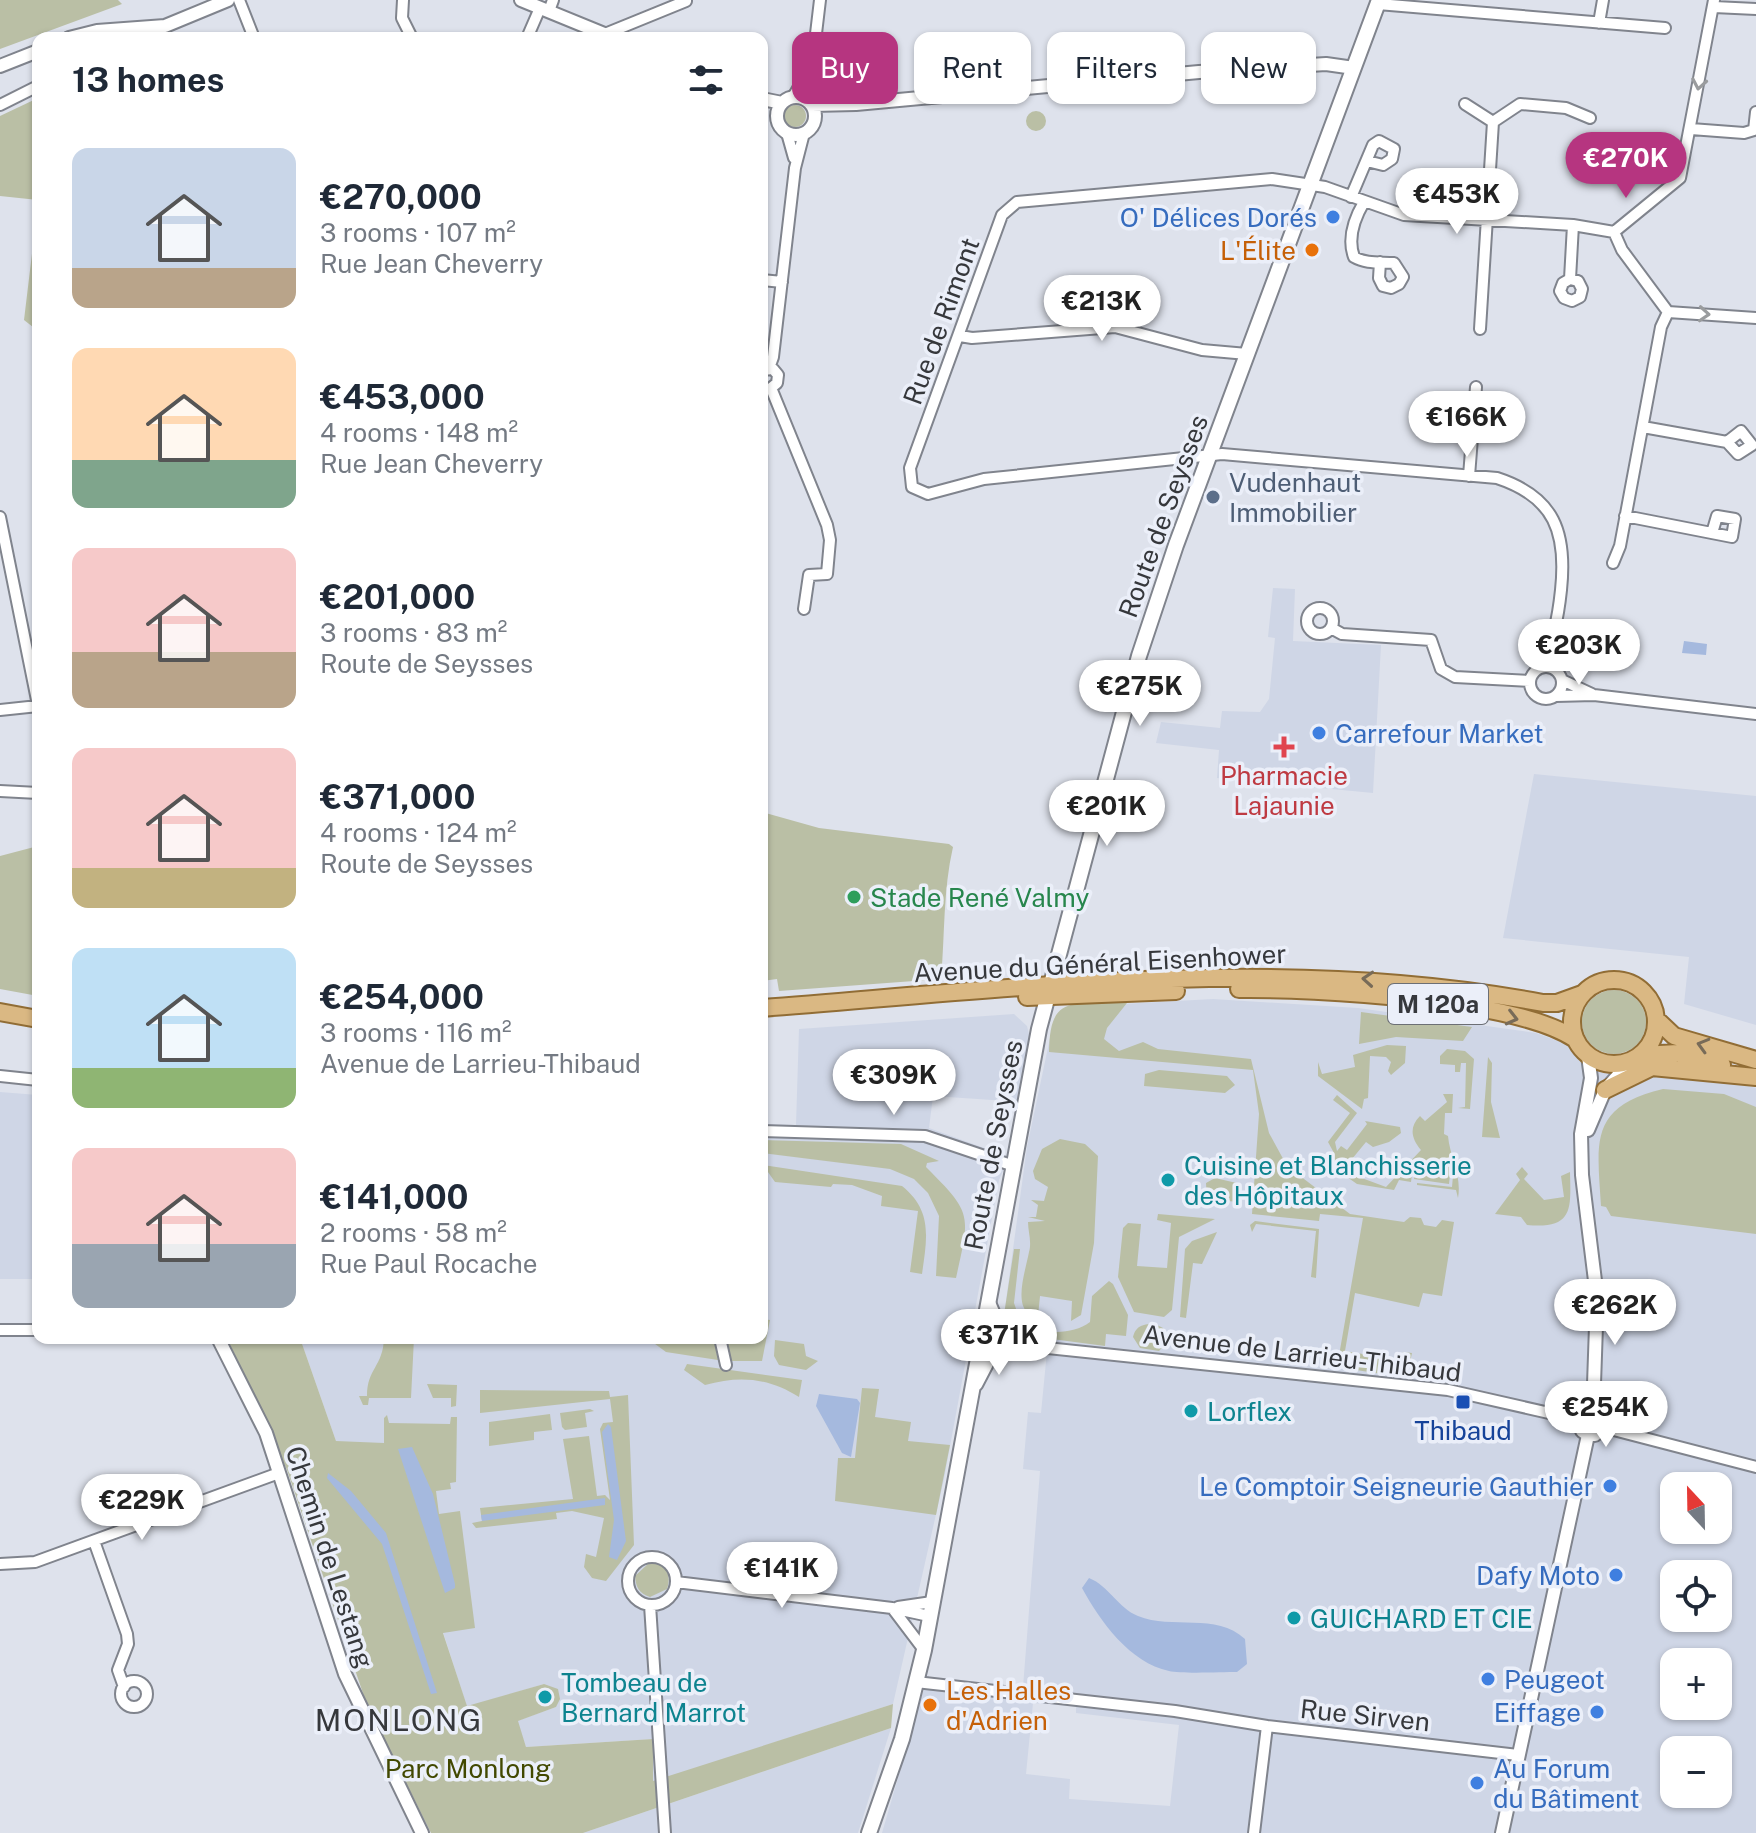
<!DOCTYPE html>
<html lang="en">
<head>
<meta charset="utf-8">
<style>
  body { margin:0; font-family:"Public Sans",sans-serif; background:#f2f2f3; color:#1f2937; height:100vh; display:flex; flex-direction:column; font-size:30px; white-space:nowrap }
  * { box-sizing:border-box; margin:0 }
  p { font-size:26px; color:#747a83 }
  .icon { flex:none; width:44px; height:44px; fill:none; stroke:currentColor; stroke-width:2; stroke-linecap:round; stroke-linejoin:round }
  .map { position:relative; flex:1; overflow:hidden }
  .side { position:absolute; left:32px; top:32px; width:736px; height:1312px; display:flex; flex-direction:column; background:#fff; border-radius:16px; box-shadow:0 2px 6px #0004 }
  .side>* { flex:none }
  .guide { position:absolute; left:792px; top:32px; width:760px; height:72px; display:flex; gap:16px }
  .needle { width:52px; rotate:338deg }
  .tools { position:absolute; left:1660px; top:1472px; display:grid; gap:16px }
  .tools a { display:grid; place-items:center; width:72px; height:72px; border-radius:16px; background:#fff; box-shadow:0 2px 6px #0004; font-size:40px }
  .price { position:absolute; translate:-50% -68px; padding:0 18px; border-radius:28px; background:#fff; color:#222; font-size:26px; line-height:52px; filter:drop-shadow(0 2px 4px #0008) }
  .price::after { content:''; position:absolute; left:50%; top:48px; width:24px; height:18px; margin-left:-12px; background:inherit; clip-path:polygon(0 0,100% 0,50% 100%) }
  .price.on { background:#b63580; color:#fff }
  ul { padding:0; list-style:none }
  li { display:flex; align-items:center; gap:24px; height:200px; padding:0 40px }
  li span { display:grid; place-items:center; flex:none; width:224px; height:160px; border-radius:16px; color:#555 }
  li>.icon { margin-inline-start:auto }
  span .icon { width:96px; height:96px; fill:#fffc; stroke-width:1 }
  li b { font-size:34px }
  h2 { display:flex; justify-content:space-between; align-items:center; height:96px; padding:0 40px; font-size:34px }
  .pill { padding:0 28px; border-radius:16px; background:#fff; box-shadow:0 2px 6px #0004; font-size:28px; line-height:72px }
  .pill.on { background:#b63580; color:#fff }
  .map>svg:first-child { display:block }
</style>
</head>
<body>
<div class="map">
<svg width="1756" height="1833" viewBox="0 0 1756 1833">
  <rect width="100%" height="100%" fill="#dee2ec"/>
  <path fill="#cfd6e6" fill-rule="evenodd" d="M1273,588L1295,589L1293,641L1381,645L1373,793L1217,778L1219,750L1156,743L1161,722L1220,728L1222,711L1260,712L1269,699L1275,638L1268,637Z
    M1534,774L1756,796V1025L1684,1004L1689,957L1503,938Z
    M1213,999L1358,1008L1536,1033L1648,1073L1719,1079L1756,1088V1833H882L928,1675L932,1681L1023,1687L1040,1471L1023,1469L1028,1412L1041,1413L1048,1341L1015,1334L1004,1315L1027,1147L1054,1019L1068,1007ZM1674,1486H1718V1530H1674ZM1674,1574H1718V1618H1674ZM1674,1662H1718V1706H1674ZM1033,1703L1076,1706V1713L1179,1725L1170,1806L1069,1799L1070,1779L1026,1774ZM1674,1750H1718V1794H1674Z
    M1014,1014L1027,1026L1030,1038L1021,1102L933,1096L929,1128L1009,1157L999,1180L944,1479L893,1704L653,1782V1739L526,1747L517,1721L556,1707L544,1684L467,1707L388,1460L336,1441L300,1338H762V1124L796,1125L799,1029Z
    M0,1092L38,1095V1279H0Z
    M891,1728L858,1833H583Z"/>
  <path fill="#babfa5" d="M0,0H118L122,4L0,49Z
    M38,98V200L0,196V116Z
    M784 116a11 11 0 1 1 22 0a11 11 0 1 1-22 0Z
    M1026 121a10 10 0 1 1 20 0a10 10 0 1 1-20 0Z
    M38,204V331L24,320Z
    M762,812L819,828L949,844L953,847C943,890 945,934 941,979L779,991L777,979L762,981Z
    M38,846V996L0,989V856Z
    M1582 1022a32 32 0 1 1 64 0a32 32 0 1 1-64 0Z
    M1114,1000L1127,1003L1107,1028L1104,1039L1119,1051L1143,1042L1158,1049L1251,1059L1269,1133L1287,1166L1350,1214L1404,1222L1410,1217L1421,1218L1424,1225L1436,1227L1442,1220L1454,1222L1442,1296L1423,1293L1419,1307L1355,1293L1345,1351L1399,1360L1403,1352L1412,1353L1408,1371L1401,1377L1337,1367L1363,1218L1320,1214L1319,1221L1252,1214L1259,1114L1253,1070L1049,1052C1050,998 1067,1005 1114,1000Z
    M1361,1012L1472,1027L1463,1041L1396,1037L1359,1044Z
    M1387,1045L1406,1046L1405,1063L1391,1075L1388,1071L1391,1062L1386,1057L1370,1056L1368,1098L1364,1099L1362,1109L1318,1076V1062L1322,1074L1355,1067L1353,1055Z
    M1447,1049L1465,1051L1474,1059L1470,1109L1458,1108L1465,1107L1466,1063H1461L1460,1072H1455V1065L1440,1064V1056Z
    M1488,1057L1492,1063L1491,1102L1500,1138L1482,1137Z
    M1159,1070L1227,1076L1235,1085L1225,1093L1144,1086L1145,1074Z
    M1663,1089L1724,1094L1756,1107V1234L1611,1216L1606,1207L1601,1206C1597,1141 1589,1107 1663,1089Z
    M1443,1094H1453L1452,1113H1445L1444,1134L1448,1136C1450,1158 1462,1175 1458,1198L1456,1190L1417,1185V1183L1452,1187L1454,1164L1414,1159L1411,1182L1399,1180L1394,1190L1357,1184L1327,1163L1334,1153L1328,1142L1350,1113L1333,1100L1337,1095L1357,1113L1335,1142L1337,1151L1341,1146L1347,1150L1367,1124L1365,1121L1400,1127L1401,1133L1389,1142L1373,1147L1366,1142L1352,1159L1365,1169L1359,1177L1386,1187L1421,1150C1411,1138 1409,1127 1420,1116L1425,1121L1447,1102Z
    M1060,1139L1085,1144L1098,1156L1094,1243L1081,1315L1071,1321L1072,1301L1040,1296L1038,1316L1050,1319C1007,1322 1024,1278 1029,1252C1032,1241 1028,1232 1028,1222L1045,1221L1028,1217H1036L1038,1205L1031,1200L1044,1201L1048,1187L1035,1179L1033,1171L1042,1149Z
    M762,1140L901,1144L939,1161L927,1163L926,1167C973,1214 970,1214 956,1278L936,1276L939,1216L928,1193L914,1179L890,1169L762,1153Z
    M1239,1158L1245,1164L1241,1173L1205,1171L1206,1162L1238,1165Z
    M1417,1162L1451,1166L1449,1184L1414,1179Z
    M763,1165L902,1186C933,1211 927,1238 922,1274L910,1272L918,1211L881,1206L882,1196L852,1185L833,1184L831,1187L775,1182Z
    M1522,1167L1528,1174L1524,1179L1544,1200L1564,1197L1561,1176L1570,1172C1571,1210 1573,1229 1527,1225L1521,1217L1495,1214L1520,1180L1516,1174Z
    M1215,1178L1241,1184L1242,1197L1238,1202L1207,1199L1206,1183Z
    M1158,1214L1215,1219L1179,1237L1172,1310L1164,1317L1134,1312L1118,1277L1123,1228L1128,1223L1141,1224L1137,1266L1167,1268L1171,1223L1157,1220Z
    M1255,1221L1319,1229L1316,1278L1311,1277L1316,1231L1256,1224L1252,1232L1250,1225Z
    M1217,1232L1202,1264L1193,1263L1186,1318L1180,1317L1185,1249L1192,1241Z
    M1014,1249H1020L1014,1303L1021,1323C1041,1334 1071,1336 1090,1322L1092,1296L1109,1281L1113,1284L1128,1315L1126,1336L1106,1334L1105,1346L1015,1334L1004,1315Z
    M762,1319L770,1320L762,1361H731L725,1338H762Z
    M1155,1324L1163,1328L1169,1340L1159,1351L1140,1348L1133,1337C1136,1325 1144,1324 1155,1324Z
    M227,1338H300L336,1441L384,1443V1418L387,1415L389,1423L450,1424L451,1417H457L456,1482L450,1483L451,1489L436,1491L439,1514L460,1511L475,1628L443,1633L467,1706L544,1684L558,1689L560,1699L556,1707L518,1721L526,1747L653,1739V1781L893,1704L891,1728L583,1833H431L367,1705L287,1470Z
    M384,1338H414L411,1398H369L368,1405H363L359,1396H367C367,1368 383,1367 384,1338Z
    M647,1338H714L718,1360L666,1352Z
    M775,1340L804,1344L806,1356L818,1361L806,1370L779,1365L774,1356Z
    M687,1364L802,1380L799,1397C769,1378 740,1375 705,1385L684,1370Z
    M427,1384L457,1385L456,1406L451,1407V1398H433Z
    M862,1388L879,1389L875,1417L911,1422L908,1441L950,1445L936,1515L835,1501L838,1458H855Z
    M480,1390L609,1391L610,1397L628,1395L634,1545L606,1581L592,1578L584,1567L586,1554L596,1557L604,1518L572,1511L556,1513L557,1519L476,1528L472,1523L482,1521L480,1508L573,1499L563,1439L589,1436L597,1496L605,1495L610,1500L600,1429L603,1423L613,1422L610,1399L480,1413Z
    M590,1409L594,1411L585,1413L587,1427L565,1430L562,1427L560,1413Z
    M550,1414L552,1430L534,1432V1440L489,1446V1422Z
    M649,1563C666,1564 672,1573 667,1589L650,1597C639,1593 636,1588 635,1576Z"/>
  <path fill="#a5b9de" d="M1684,641L1707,644L1706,655L1682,653Z
    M819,1394L857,1399L860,1403L851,1457L842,1453L816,1406Z
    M608,1424L611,1427L626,1541L617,1560L609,1557L614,1520L602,1432Z
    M412,1447L433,1494L455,1584V1588L445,1593L398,1449Z
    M328,1473L351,1491L386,1533L437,1693L431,1694L382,1544L327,1478Z
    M605,1498V1505L482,1521L481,1515Z
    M1089,1578C1109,1586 1118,1608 1138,1616C1172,1630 1216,1612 1245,1639L1247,1664L1237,1672C1222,1672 1181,1674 1169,1671C1130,1663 1100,1621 1082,1588Z"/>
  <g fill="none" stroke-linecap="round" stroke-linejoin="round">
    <defs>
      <path id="minor" d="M239,0L254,38
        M403,0L402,18L412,38
        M1378,4L1665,28
        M1714,7L1756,9
        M549,11L553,0
        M1599,23L1603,0
        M605,34L686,1
        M527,38L540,8
        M793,97L807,73
        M808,101L820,0
        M1465,104L1493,122
        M0,105L38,86
        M1691,129L1744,133L1754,130L1756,112
        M787,133L794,158
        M1351,197L1373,145L1379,141L1394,149L1392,159L1383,165L1367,161
        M1364,202C1354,219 1347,238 1354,257C1366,264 1380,262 1394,263L1403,277L1399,284L1391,288L1383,286L1379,278L1380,262
        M1614,232L1680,178L1714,0
        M1614,232L1622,250L1668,312L1756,318
        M1570,279L1578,281L1582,289L1580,297L1572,301L1564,298L1560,291L1563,283L1570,279L1573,225
        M762,280L782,282
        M1480,329L1493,122L1520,104L1566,108L1590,118
        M960,336L972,338L1115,327L1202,350L1247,354
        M769,368L773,357L795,168L804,133
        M762,370L773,369L778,375L777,383L771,388
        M771,388L827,525L830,540L827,574L809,575L804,609
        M1643,427L1727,442L1738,454L1752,445L1741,431L1727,442
        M1469,476L1476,387
        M1625,516L1732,537L1735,519L1717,516L1712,533
        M0,517L38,705
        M1613,563L1620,546L1661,327L1668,312
        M1307 621a13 13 0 1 1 26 0a13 13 0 1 1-26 0Z
        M1331,628L1342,634L1431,640L1441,669L1455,677L1530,681
        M1530 683a16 16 0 1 1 32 0a16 16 0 1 1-32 0Z
        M1539,668C1553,643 1558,619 1561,590C1567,533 1555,497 1497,478L1222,454L984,479L928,494L912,487L910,468L1002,215L1017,202L1272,179L1325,187L1404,215L1573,225L1614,232
        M1562,680L1592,694
        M1556,696L1594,695L1756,714
        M0,710L38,706
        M0,791L38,793
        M0,1076L38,1080
        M762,1131L925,1136L1014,1166
        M0,1330H38
        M720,1338L726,1365
        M981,1341L1448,1390L1580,1420
        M977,1385L989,1362L1017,1344L1000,1326L989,1300
        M1602,1427L1756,1467
        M94,1541L127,1634L128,1644L118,1670L124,1687
        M628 1581a24 24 0 1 1 48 0a24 24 0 1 1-48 0Z
        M0,1564L35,1562L279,1473
        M676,1582L892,1608L929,1616
        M650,1605L665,1833
        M898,1607L932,1602
        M893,1609L924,1650
        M121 1694a13 13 0 1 1 26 0a13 13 0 1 1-26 0Z
        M916,1682L1175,1711L1267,1726
        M1254,1833L1267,1726L1518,1755"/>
      <path id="tertiary" d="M521,0L614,38
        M69,38L97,31L165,26L228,0
        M0,66L38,51
        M777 116a19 19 0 1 1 38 0a19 19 0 1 1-38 0Z
        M762,99L782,103
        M812,105L856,104L1199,72L1326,64L1354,68
        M1588,1056L1591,1078L1581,1134L1582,1175L1597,1297L1593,1413
        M1588,1130L1605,1090L1631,1061
        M218,1338L266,1433L345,1674L422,1833
        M1588,1435H1595L1602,1427L1600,1416L1593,1413
        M1588,1435L1582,1431L1580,1420L1584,1415L1593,1413
        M1502,1833L1588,1435"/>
      <path id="secondary" d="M869,1833L902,1739L924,1650L1039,1029L1139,656L1176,545L1379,0"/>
      <path id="primary" d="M1572 1022a42 42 0 1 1 84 0a42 42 0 1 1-84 0Z
        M1239,989C1313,988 1516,999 1575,1039
        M1027,997L1176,991
        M762,1008C1022,988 1285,954 1543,1003H1557L1582,994
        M0,1012L38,1019
        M1657,1020L1674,1036L1756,1060
        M1642,1055L1678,1053L1722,1065
        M1605,1090L1652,1067L1756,1077"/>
    </defs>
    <use href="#minor" stroke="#80848d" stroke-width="14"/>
    <use href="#tertiary" stroke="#80848d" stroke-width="16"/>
    <use href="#secondary" stroke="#80848d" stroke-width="18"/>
    <use href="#primary" stroke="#916d35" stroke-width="20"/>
    <use href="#minor" stroke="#fff" stroke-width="10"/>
    <use href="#tertiary" stroke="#fff" stroke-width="12"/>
    <use href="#secondary" stroke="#fff" stroke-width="14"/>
    <use href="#primary" stroke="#dab883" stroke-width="16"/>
  </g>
  <defs><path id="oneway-chevron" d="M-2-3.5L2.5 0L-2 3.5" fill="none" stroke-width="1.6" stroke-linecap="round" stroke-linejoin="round" transform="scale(2)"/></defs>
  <g stroke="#9a9c9e">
    <use href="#oneway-chevron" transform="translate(1699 84) rotate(100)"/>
    <use href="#oneway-chevron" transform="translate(1704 314) rotate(4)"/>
  </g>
  <g stroke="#786b58">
    <use href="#oneway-chevron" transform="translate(1368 979) rotate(-176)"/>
    <use href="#oneway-chevron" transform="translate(1512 1018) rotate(14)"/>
    <use href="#oneway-chevron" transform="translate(1703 1045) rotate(-164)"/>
  </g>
  <g fill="#3f7fe0" stroke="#ebeff9" stroke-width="3">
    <circle cx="1333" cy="217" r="8"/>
    <circle cx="1319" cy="733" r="8"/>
    <circle cx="1610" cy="1486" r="8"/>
    <circle cx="1616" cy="1575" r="8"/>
    <circle cx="1488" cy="1679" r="8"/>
    <circle cx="1597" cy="1712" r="8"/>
    <circle cx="1477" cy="1783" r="8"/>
  </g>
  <g fill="#e8710a" stroke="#ebeff9" stroke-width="3">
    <circle cx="1312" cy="250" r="8"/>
    <circle cx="930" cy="1705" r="8"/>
  </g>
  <circle fill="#5c6f8a" stroke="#ebeff9" stroke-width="3" cx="1213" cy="497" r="8"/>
  <path fill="#e0444e" stroke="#ebeff9" stroke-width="3" d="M1280 735h8v8h8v8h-8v8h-8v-8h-8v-8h8z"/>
  <circle fill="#2e9e5b" stroke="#ebeff9" stroke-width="3" cx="854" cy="897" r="8"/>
  <g fill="#0f9aa8" stroke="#ebeff9" stroke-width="3">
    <circle cx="1168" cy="1180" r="8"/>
    <circle cx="1191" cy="1411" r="8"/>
    <circle cx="1294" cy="1618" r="8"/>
    <circle cx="545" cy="1697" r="8"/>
  </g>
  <rect fill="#1a4fb4" stroke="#ebeff9" stroke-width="3" x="1455" y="1394" width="16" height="16" rx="4"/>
  <g text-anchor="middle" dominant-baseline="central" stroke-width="7" stroke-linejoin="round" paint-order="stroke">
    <rect fill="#ebeff9" stroke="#6c6f75" stroke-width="2" x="1388" y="984" width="100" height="40" rx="6"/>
    <g font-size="24" font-weight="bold" fill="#36383c">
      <text x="1438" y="1004">M 120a</text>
    </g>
    <g font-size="26" fill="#366cbe" stroke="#ebeff9" text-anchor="end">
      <text x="1317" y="217">O' Délices Dorés</text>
      <text x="1335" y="733" text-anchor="start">Carrefour Market</text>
      <text x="1594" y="1486">Le Comptoir Seigneurie Gauthier</text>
      <text x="1600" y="1575">Dafy Moto</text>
      <text x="1504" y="1679" text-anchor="start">Peugeot</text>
      <text x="1581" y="1712">Eiffage</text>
      <text x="1493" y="1768" text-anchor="start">Au Forum<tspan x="1493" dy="30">du Bâtiment</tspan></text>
    </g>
    <g font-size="26" fill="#c56008" stroke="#ebeff9" text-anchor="end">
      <text x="1296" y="250">L'Élite</text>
      <text x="946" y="1690" text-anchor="start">Les Halles<tspan x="946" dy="30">d'Adrien</tspan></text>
    </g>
    <g font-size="26" fill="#36383c" stroke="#ebeff9">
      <text transform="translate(941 321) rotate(-70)">Rue de Rimont</text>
      <text transform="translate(1163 516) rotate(-70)">Route de Seysses</text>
      <text transform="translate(1100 963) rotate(-3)">Avenue du Général Eisenhower</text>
      <text transform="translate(993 1145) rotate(-79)">Route de Seysses</text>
      <text transform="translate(1302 1353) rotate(7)">Avenue de Larrieu-Thibaud</text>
      <text transform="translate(330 1557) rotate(72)">Chemin de Lestang</text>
      <text transform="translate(1365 1715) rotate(6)">Rue Sirven</text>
    </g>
    <g font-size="26" fill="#4e5e75" stroke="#ebeff9" text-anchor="start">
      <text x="1229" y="482">Vudenhaut<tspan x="1229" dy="30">Immobilier</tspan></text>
    </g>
    <g font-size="26" fill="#be3a42" stroke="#ebeff9">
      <text x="1284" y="775">Pharmacie<tspan x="1284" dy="30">Lajaunie</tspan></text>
    </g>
    <g font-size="26" fill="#27864d" stroke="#ebeff9" text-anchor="start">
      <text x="870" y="897">Stade René Valmy</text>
    </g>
    <g font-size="26" fill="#0d838f" stroke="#ebeff9" text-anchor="start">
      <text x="1184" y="1165">Cuisine et Blanchisserie<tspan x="1184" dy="30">des Hôpitaux</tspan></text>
      <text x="1207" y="1411">Lorflex</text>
      <text x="1310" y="1618">GUICHARD ET CIE</text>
      <text x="561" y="1682">Tombeau de<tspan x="561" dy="30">Bernard Marrot</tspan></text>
    </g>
    <g font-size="26" fill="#164399" stroke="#ebeff9">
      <text x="1463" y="1430">Thibaud</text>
    </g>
    <g font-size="26" fill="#424901" stroke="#ebeff9">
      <text x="468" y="1768">Parc Monlong</text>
    </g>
    <g font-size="30" letter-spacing="2" fill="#36383c" stroke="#ebeff9">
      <text x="399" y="1720">MONLONG</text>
    </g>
  </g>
</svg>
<div class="tools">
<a><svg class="needle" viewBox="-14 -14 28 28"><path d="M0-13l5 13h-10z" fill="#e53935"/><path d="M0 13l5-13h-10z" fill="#747a83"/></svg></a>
<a><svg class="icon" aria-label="locate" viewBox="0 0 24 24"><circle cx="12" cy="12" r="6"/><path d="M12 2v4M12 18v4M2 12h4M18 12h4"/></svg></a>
<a>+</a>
<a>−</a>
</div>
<b class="price on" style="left:1626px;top:200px">€270K</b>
<b class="price" style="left:1457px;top:236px">€453K</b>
<b class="price" style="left:1102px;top:343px">€213K</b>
<b class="price" style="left:1467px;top:459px">€166K</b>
<b class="price" style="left:1579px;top:687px">€203K</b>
<b class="price" style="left:1140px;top:728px">€275K</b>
<b class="price" style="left:1107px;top:848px">€201K</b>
<b class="price" style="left:894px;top:1117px">€309K</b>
<b class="price" style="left:1615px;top:1347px">€262K</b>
<b class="price" style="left:999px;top:1377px">€371K</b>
<b class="price" style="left:1606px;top:1449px">€254K</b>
<b class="price" style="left:142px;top:1542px">€229K</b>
<b class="price" style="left:782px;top:1610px">€141K</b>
<div class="guide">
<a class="pill on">Buy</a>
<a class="pill">Rent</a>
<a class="pill">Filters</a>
<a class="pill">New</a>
</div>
<section class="side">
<h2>13 homes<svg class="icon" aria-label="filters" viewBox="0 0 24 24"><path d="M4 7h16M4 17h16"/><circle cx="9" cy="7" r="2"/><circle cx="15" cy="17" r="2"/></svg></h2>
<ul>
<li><span style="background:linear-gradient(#c9d6e8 75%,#b9a48a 0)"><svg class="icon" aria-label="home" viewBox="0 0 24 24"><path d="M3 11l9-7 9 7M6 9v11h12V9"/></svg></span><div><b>€270,000</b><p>3 rooms · 107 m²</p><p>Rue Jean Cheverry</p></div></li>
<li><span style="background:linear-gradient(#ffd9b3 70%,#7fa58c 0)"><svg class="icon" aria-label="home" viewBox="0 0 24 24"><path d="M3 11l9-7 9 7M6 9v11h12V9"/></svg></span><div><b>€453,000</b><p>4 rooms · 148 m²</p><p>Rue Jean Cheverry</p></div></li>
<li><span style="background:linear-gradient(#f6c9c9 65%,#b9a48a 0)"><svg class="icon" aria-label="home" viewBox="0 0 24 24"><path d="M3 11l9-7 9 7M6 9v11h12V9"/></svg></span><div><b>€201,000</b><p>3 rooms · 83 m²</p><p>Route de Seysses</p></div></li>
<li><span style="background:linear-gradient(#f6c9c9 75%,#c2b280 0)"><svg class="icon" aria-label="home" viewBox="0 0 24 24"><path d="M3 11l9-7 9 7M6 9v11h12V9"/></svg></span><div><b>€371,000</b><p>4 rooms · 124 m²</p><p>Route de Seysses</p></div></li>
<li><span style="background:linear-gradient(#bfe0f5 75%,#8fb573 0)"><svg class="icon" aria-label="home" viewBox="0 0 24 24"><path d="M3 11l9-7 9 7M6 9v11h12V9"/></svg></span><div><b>€254,000</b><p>3 rooms · 116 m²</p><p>Avenue de Larrieu-Thibaud</p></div></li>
<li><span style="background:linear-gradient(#f6c9c9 60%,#9aa5b1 0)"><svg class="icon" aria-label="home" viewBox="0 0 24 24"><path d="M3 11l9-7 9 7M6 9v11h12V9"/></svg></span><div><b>€141,000</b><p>2 rooms · 58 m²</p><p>Rue Paul Rocache</p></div></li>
</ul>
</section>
</div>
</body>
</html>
